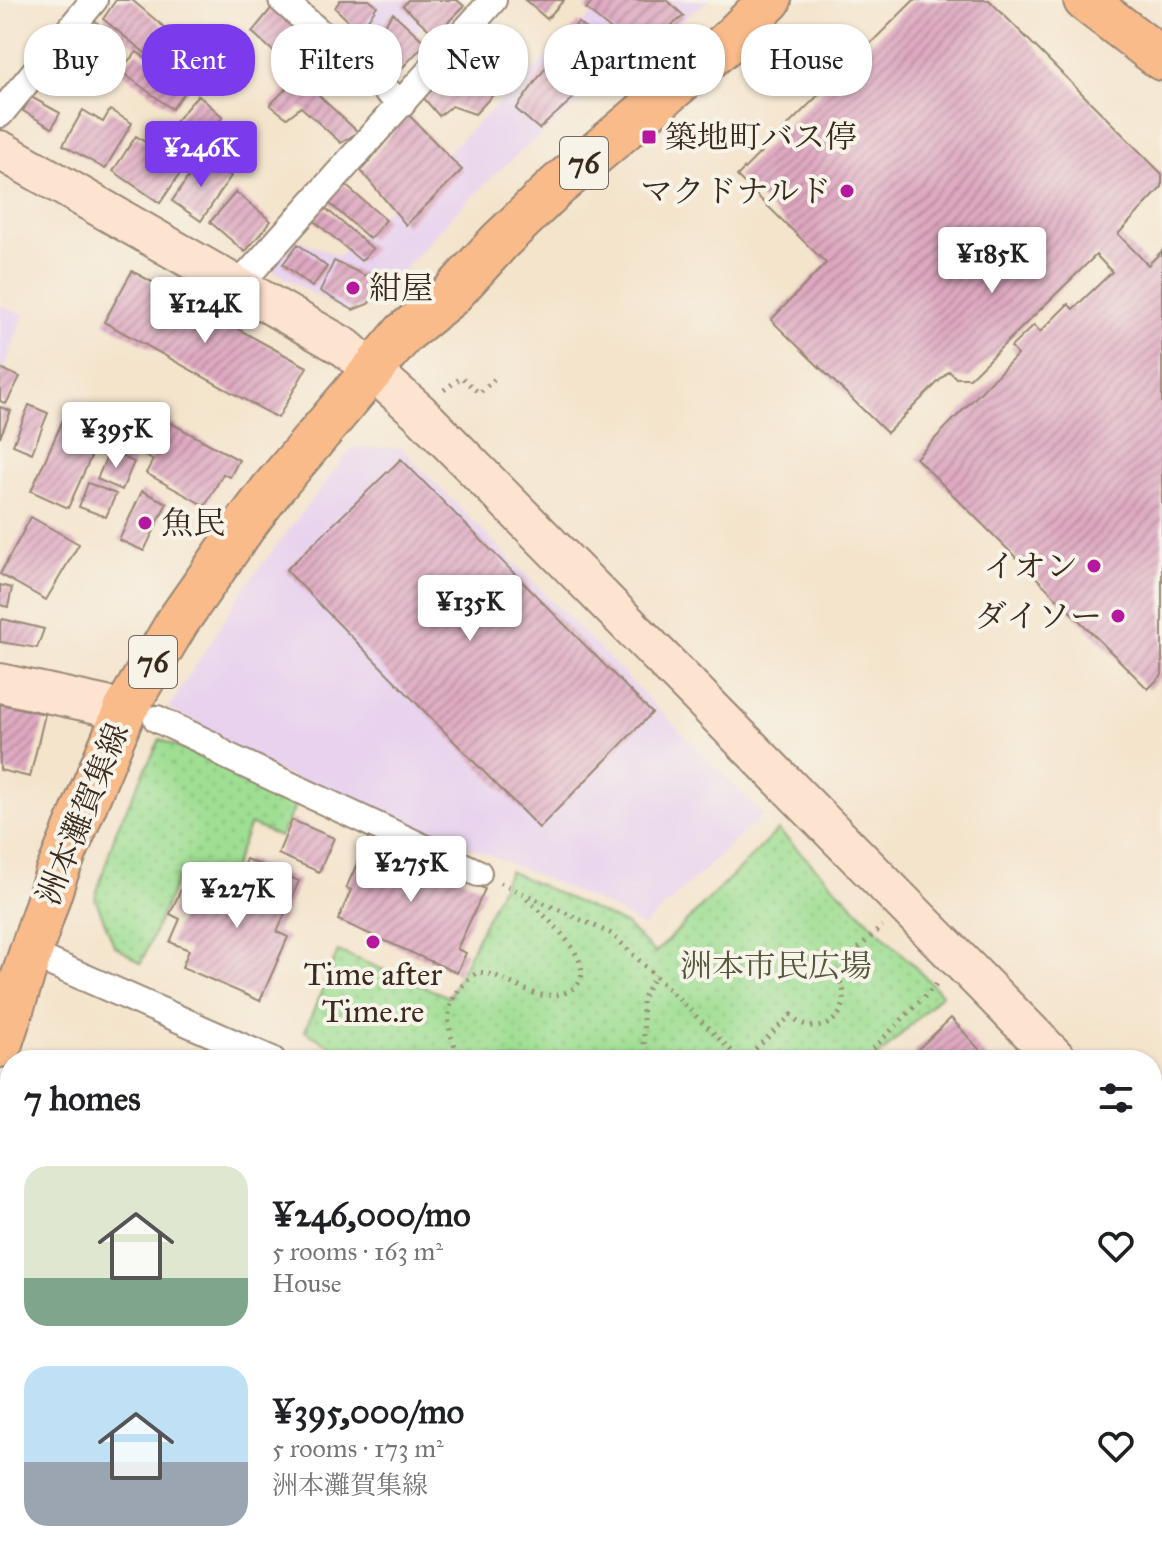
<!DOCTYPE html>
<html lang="en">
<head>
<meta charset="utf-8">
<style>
  body { margin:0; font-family:"IM FELL Great Primer","Noto Serif JP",serif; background:#f6f6f6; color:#202124; height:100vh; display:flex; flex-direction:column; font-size:30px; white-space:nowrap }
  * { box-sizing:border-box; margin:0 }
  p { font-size:26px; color:#757577 }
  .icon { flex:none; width:44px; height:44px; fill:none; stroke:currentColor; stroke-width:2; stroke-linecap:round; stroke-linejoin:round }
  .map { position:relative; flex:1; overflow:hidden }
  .drawer { position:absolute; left:0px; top:1050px; width:1162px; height:514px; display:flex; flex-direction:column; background:#fff; border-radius:32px 32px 0 0; box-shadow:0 2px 6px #0004 }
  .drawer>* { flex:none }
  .guide { position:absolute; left:24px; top:24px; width:1114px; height:72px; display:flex; gap:16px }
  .price { position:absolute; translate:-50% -68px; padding:0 18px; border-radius:8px; background:#fff; color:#222; font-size:26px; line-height:52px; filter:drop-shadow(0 2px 4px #0008) }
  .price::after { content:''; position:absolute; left:50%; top:48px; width:24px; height:18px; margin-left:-12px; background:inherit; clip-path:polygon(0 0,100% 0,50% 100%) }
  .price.selected { background:#7c3aed; color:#fff }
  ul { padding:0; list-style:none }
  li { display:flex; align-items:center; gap:24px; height:200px; padding:0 24px }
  li span { display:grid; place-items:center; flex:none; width:224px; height:160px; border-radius:24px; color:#555 }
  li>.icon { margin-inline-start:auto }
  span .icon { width:96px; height:96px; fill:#fffc; stroke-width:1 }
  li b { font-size:34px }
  h2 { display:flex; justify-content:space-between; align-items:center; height:96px; padding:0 24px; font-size:34px }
  .pill { padding:0 28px; border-radius:32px; background:#fff; box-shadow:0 2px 6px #0004; font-size:28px; line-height:72px }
  .pill.selected { background:#7c3aed; color:#fff }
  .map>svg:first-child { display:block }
</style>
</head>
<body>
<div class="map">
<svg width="1162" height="1563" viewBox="0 0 1162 1563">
  <defs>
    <pattern id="park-dots" width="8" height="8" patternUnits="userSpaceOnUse" patternTransform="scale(2)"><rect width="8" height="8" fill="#9fde93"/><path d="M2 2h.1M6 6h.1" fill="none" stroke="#8abf7e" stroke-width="1.8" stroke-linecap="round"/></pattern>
    <pattern id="building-hatch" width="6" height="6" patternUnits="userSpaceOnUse" patternTransform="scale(2)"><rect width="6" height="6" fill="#dea8c1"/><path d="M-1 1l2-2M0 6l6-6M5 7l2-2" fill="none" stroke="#b5899c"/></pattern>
  </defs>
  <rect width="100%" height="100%" fill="#f7f3e8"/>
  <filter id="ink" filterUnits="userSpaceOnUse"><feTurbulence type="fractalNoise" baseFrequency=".0125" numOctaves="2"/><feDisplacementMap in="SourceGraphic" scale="16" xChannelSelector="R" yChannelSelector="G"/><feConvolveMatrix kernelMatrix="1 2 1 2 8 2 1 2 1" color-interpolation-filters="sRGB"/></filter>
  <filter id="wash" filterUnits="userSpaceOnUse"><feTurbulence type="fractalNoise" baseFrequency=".006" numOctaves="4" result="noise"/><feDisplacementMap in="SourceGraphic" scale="32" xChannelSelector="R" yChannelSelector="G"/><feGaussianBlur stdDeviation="1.8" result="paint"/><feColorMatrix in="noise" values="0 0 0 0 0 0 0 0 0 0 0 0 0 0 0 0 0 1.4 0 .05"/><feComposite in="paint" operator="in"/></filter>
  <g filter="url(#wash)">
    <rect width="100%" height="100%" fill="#f4e4cc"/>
    <path fill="#e8d2ee" d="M375,0H447L387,67L346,32Z
      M607,0H709L619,69L503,167L455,213L369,308L344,311L268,268L297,239L338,256Z
      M0,305L24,314L0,381Z
      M352,448H401L763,815L643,927L614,909L488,854L353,806L228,748L219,734L168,709L247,584Z"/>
    <path fill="url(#park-dots)" stroke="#6d8458" stroke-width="2" d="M160,739L298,801L280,837L250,824L222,896L178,877L141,963L114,945L95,898L117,828Z
      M778,830L942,994L875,1060H354L305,1031L338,951L449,997L509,871L625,924L655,953Z"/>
    <g id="blocks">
      <path fill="url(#building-hatch)" d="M116,0H132L176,37L155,61L103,19Z
        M340,0H369L377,6L360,32L335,8Z
        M408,0H457L464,6L435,35L403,6Z
        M525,0H564L547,19Z
        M594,0H667L684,16L637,51L586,9Z
        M914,0H989L1162,174V187L1118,234L1148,265L1162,251V675L1148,689L916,458L1017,355L1011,347L1034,325L1040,332L1068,304L1073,309L1112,272L1096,255L970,378H956L949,371L887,433L771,320L826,263L737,176Z
        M274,5L298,23L275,53L252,32Z
        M393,13L426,43L401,69L371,42Z
        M93,19L119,42L81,82L57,61Z
        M578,22L618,58L539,129L516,109Z
        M137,52L188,88L172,109L119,70Z
        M460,62L493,95L475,114L452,106L439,116L422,96Z
        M298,76L358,132L341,143L301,107L287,118L270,105Z
        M198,95L223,117L188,158L162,137Z
        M31,97L60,113L52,128L23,111Z
        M83,110L103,122L110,110L132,123L105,169L63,145Z
        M406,112L462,170L406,225L361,171L395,130L389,126Z
        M136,136L184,168L160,203L113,171Z
        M202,157L231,176L201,221L172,201Z
        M344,184L386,220L370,239L328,202Z
        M236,192L271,221L245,252L210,222Z
        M324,207L373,249L361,261L313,220Z
        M298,244L327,267L312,287L283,264Z
        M334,261L386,285L368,304L353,310L320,291Z
        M132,271L307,367L278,418L104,322Z
        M0,368L20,377L6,404L0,401Z
        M29,405L48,413L32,453L13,445Z
        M0,407L11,411L0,437Z
        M154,414L239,460L230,477L223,474L205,506L146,473L153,460L134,450Z
        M63,420L100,437L68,508L31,491Z
        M109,451L134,462L122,490L97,479Z
        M401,459L652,713L539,828L286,570Z
        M88,483L116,494L106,517L79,507Z
        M142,491L167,503L144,551L119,540Z
        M31,517L79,544L46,600L0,574Z
        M0,585L12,588L8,607L0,605Z
        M3,619L44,629L37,648L0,642V622Z
        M0,704L45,714L30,777L0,770Z
        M292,820L334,838L319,872L278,854Z
        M369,837L485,889L457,949L466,953L457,973L338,920L351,890L346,888Z
        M246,859L299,881L277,932L288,937L260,1001L182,967L189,950L170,942L180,919L170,914L181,889L225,907Z
        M951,1018L989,1060H920L914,1053Z
        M1162,1292V1563H932L923,1554H1152V1303Z
        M0,1300L10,1303V1554H39L36,1563H0Z"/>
    </g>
  </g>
  <g filter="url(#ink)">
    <use href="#blocks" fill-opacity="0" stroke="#988775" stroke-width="2"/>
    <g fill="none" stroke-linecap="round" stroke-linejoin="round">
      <defs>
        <path id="street" d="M282,0L402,104
          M0,114L94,0
          M238,286L493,0
          M157,719L210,744L225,755L478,873
          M29,953L272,1060
          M294,1563L297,1554"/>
        <path id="secondary" d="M0,150L346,348L419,412L1058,1060
          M0,683L125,710
          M1152,1155L1162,1165
          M1152,1253L1162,1243
          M411,1554L433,1563
          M503,1563L509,1554"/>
        <path id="primary" d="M1085,0L1162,59
          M0,1046L56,875L125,710L178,621L248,521L273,488L404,333L450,296L499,242L557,186L729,41L770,0"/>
      </defs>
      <use href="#street" stroke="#988775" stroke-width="30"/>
      <use href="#secondary" stroke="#988775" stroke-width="42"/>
      <use href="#primary" stroke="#988775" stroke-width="46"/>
      <path stroke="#988775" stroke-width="5" stroke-dasharray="2 6" stroke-linecap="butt" d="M444,390L462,377L479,393L497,377
        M500,883L612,934L741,1060
        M462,1060C441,1024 444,996 478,972C502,974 519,991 542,995C555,996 568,994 577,985C599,960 539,912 523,895
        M645,1060L642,999L655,975
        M744,1060L791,1015C820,1046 864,1009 834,972L882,926
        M862,1060L938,983"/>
      <use href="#street" stroke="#fff" stroke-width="26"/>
      <use href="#secondary" stroke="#fde4d1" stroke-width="38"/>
      <use href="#primary" stroke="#fabb8b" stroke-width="42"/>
    </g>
  </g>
  <g fill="#b5179e" stroke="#f7f3e8" stroke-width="3">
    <rect x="641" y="129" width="16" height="16" rx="4"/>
    <circle cx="847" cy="191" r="8"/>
    <circle cx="353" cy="288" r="8"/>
    <circle cx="145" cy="523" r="8"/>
    <circle cx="1094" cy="566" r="8"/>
    <circle cx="1118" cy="616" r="8"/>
    <circle cx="373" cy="942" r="8"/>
  </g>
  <g text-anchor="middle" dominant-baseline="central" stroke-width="8" stroke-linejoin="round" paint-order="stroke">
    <g fill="#f7f3e8" stroke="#73665b" stroke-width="2">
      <rect x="560" y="137" width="48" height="52" rx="6"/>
      <rect x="129" y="636" width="48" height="52" rx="6"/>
    </g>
    <g font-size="30" font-weight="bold" fill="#3b2a1e">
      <text x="584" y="163">76</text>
      <text x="153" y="662">76</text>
    </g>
    <g font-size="32" fill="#3b2a1e" stroke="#f7f3e8" text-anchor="start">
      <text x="665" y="137">築地町バス停</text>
      <text x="831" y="191" text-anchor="end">マクドナルド</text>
      <text x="369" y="288">紺屋</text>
      <text x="161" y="523">魚民</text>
      <text x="1078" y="566" text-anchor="end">イオン</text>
      <text x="1102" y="616" text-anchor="end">ダイソー</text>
      <text x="373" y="974" text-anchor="middle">Time after<tspan x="373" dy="37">Time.re</tspan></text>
    </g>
    <g font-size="32" fill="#3b2a1e" stroke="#f7f3e8">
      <text transform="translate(83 814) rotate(-68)">洲本灘賀集線</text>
    </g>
    <g font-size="32" fill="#54573b" stroke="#f7f3e8">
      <text x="776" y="966">洲本市民広場</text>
    </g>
  </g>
</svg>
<b class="price selected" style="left:201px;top:189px">¥246K</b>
<b class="price" style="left:992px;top:295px">¥185K</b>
<b class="price" style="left:205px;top:345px">¥124K</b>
<b class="price" style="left:116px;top:470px">¥395K</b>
<b class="price" style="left:470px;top:643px">¥135K</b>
<b class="price" style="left:411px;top:904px">¥275K</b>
<b class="price" style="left:237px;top:930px">¥227K</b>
<div class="guide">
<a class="pill">Buy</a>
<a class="pill selected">Rent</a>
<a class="pill">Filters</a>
<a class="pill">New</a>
<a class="pill">Apartment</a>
<a class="pill">House</a>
</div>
<section class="drawer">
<h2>7 homes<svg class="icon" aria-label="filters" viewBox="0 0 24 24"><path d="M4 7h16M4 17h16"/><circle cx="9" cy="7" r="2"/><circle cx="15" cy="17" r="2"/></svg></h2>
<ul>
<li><span style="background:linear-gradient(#dfe7d0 70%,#7fa58c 0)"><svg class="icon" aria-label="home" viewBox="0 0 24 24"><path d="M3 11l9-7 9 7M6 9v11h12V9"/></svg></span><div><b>¥246,000/mo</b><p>5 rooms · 163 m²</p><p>House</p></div><svg class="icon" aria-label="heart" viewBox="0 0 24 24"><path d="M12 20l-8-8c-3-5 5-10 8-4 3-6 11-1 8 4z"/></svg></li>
<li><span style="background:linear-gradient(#bfe0f5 60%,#9aa5b1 0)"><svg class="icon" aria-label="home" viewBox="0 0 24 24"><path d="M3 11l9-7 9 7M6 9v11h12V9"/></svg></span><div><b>¥395,000/mo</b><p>5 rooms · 173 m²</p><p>洲本灘賀集線</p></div><svg class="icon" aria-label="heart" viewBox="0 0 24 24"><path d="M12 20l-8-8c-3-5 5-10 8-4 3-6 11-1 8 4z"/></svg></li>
</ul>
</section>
</div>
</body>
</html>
